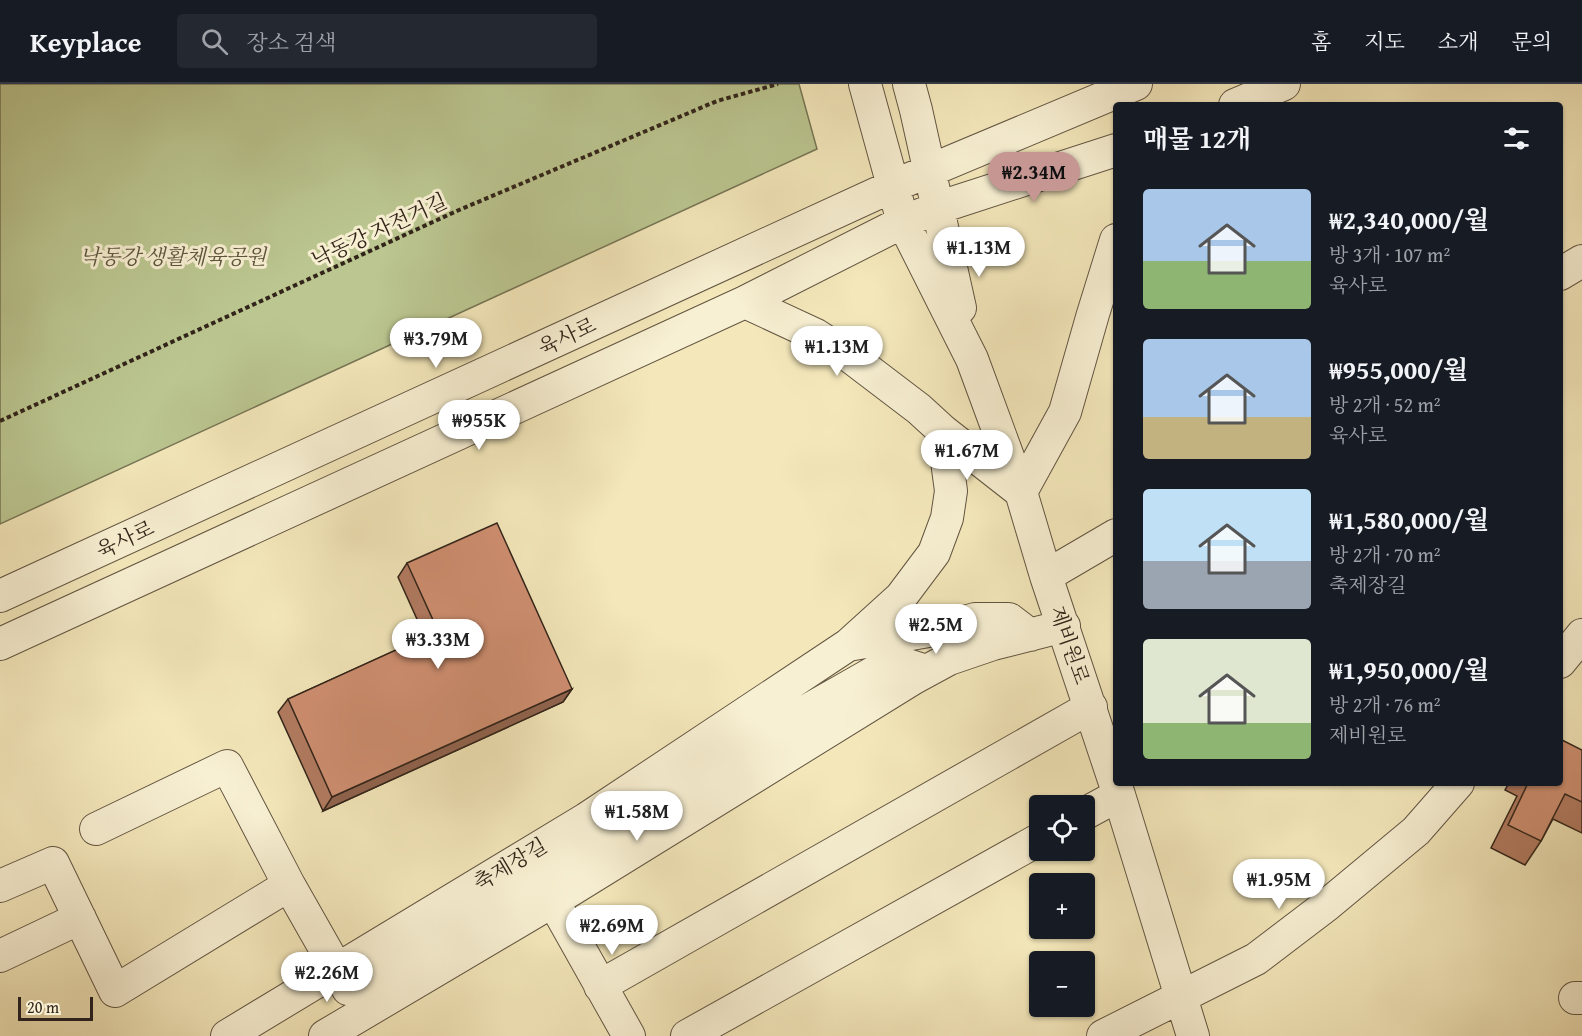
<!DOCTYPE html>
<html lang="ko">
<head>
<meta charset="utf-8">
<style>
  body { margin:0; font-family:"Gentium Book Plus","Noto Serif KR",serif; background:#242831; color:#f1f3f6; height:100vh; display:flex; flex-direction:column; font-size:22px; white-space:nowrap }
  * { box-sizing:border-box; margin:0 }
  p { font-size:20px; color:#9ea1a6 }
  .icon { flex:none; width:33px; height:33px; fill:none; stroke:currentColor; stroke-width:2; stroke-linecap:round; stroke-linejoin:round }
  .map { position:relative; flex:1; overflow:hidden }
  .side { position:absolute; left:1113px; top:18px; width:450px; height:684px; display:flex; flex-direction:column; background:#171b24; border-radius:6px; box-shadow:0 2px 4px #0004 }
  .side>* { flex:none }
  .fabs { position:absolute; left:1029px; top:711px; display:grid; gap:12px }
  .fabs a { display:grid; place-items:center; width:66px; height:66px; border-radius:6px; background:#171b24; box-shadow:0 2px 4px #0004; font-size:30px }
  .scale { position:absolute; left:18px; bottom:15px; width:75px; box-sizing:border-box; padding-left:6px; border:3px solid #32241a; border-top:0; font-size:16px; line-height:21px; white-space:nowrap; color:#32241a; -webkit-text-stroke:4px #f8f0d3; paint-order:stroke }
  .price { position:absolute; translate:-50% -51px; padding:0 14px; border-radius:21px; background:#fff; color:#222; font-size:20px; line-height:39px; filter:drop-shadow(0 2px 3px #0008) }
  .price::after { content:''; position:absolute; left:50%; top:36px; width:18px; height:14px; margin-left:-9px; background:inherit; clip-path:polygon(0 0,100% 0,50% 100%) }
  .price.active { background:#c59692; color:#111 }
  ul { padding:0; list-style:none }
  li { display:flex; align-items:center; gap:18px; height:150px; padding:0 30px }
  li span { display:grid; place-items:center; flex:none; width:168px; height:120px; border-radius:6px; color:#555 }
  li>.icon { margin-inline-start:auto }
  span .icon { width:72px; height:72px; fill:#fffc; stroke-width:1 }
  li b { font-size:26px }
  h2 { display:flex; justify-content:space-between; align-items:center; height:72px; padding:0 30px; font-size:26px }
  header { display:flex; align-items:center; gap:36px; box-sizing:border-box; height:84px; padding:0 30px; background:#171b24; border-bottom:2px solid #363941 }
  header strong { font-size:28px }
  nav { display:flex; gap:33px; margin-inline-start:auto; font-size:21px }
  .search { width:420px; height:54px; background:#242831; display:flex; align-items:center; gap:15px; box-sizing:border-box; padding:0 21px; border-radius:6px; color:#9ea1a6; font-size:22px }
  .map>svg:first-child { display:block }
</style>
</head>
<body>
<header>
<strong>Keyplace</strong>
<div class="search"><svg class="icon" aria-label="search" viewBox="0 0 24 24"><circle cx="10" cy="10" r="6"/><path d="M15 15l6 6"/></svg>장소 검색</div>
<nav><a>홈</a><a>지도</a><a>소개</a><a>문의</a></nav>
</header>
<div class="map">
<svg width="1582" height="952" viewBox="0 0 1582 952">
  <rect width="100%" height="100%" fill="#f4e8bb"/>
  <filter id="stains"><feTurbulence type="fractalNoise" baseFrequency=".00333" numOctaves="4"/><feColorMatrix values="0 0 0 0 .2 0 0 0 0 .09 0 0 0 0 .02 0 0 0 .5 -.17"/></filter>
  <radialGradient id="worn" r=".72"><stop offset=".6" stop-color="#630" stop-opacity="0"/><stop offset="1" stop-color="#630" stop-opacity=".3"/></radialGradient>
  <path fill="#bbc690" stroke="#767555" stroke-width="1.5" d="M0,0H799L817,65L0,440Z"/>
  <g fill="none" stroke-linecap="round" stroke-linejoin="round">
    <defs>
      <path id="minor" d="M865,0L903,138L972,275L1021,408L1046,492L1119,711L1193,952
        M909,0L916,26L960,224
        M1235,21L1284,0
        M1560,190L1582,177
        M745,218L816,251L852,274L919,325L943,347L1021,408L1065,328L1093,230L1116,156
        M1046,492L1116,451
        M0,512L893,102L1136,0
        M0,560L745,218L903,138L937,124L1116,66
        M848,561L940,545L975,535H1009L1030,551
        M1560,578L1582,551
        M1084,730L1119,711
        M96,745L227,682L289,801L348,905
        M0,802L53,779L115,907L289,801
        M553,817L629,952
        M0,872L80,834
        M600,902L1091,623
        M348,905L771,647L887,581L901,579L926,587
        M1575,914H1582
        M227,952L586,735L848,561L901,513L934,469L947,434L951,407L943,347
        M325,952L553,817L914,594L949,575L993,560L1064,542
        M687,952L1040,755
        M1103,952L1256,875L1327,821L1416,747L1458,699"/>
    </defs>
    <use href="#minor" stroke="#625542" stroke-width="34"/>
    <path stroke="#32241a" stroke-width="4" stroke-dasharray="4.5 3" stroke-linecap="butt" d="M0,337L459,126L717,17L778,0"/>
    <use href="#minor" stroke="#f8f0d3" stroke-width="32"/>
  </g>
  <path fill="#b27b61" stroke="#32241a" stroke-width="1.5" d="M407,479L572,605L563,618L323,727L278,628L288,615L425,553L398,493Z
    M1582,666V749L1553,735L1541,757L1525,781L1491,764L1517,712L1505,706L1509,699H1560Z"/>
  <path fill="#91644f" stroke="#32241a" stroke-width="1.5" d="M572,605L563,618L323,727L332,713Z"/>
  <path fill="#cf8f71" stroke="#32241a" stroke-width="1.5" d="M497,439L572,605L332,713L288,615L438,547L407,479Z
    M1560,655L1582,666V718L1565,710L1541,757L1508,741L1528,699H1560Z"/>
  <g text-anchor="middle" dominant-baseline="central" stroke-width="6" stroke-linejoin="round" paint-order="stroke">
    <g font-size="21" fill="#32241a" stroke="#f8f0d3">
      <text transform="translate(379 146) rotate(-25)">낙동강 자전거길</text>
      <text transform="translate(567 252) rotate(-25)">육사로</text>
      <text transform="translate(125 455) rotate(-25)">육사로</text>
      <text transform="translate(1070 561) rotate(71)">제비원로</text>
      <text transform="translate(510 780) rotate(-31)">축제장길</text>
    </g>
    <g font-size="21" font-style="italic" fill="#5b553d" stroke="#f8f0d3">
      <text x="173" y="172">낙동강 생활체육공원</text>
    </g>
  </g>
  <rect width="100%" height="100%" filter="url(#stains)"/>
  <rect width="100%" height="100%" fill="url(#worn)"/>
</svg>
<div class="fabs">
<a><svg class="icon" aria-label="locate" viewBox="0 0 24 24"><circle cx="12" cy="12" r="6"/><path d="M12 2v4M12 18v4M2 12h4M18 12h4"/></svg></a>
<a>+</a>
<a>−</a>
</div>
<div class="scale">20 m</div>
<b class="price active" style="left:1034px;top:119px">₩2.34M</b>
<b class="price" style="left:979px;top:194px">₩1.13M</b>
<b class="price" style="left:436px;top:285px">₩3.79M</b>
<b class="price" style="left:837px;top:293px">₩1.13M</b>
<b class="price" style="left:479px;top:367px">₩955K</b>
<b class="price" style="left:967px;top:397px">₩1.67M</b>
<b class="price" style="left:936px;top:571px">₩2.5M</b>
<b class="price" style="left:438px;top:586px">₩3.33M</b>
<b class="price" style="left:637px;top:758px">₩1.58M</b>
<b class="price" style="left:1279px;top:826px">₩1.95M</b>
<b class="price" style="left:612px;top:872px">₩2.69M</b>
<b class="price" style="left:327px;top:919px">₩2.26M</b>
<section class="side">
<h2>매물 12개<svg class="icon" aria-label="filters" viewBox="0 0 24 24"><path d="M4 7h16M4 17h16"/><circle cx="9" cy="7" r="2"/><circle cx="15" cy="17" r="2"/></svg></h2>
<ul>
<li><span style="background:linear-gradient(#a9c7e8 60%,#8fb573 0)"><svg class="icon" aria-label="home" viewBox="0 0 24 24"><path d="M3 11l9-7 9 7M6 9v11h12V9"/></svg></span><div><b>₩2,340,000/월</b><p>방 3개 · 107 m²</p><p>육사로</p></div></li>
<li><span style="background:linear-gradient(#a9c7e8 65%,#c2b280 0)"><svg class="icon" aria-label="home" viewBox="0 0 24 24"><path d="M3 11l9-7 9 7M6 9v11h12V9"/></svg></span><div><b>₩955,000/월</b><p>방 2개 · 52 m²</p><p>육사로</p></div></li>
<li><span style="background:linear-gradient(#bfe0f5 60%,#9aa5b1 0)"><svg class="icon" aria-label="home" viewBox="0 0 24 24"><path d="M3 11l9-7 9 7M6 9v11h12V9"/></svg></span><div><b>₩1,580,000/월</b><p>방 2개 · 70 m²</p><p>축제장길</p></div></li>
<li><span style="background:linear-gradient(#dfe7d0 70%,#8fb573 0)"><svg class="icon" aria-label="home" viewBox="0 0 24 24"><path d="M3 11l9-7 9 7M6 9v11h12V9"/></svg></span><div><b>₩1,950,000/월</b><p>방 2개 · 76 m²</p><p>제비원로</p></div></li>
</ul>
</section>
</div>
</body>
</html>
